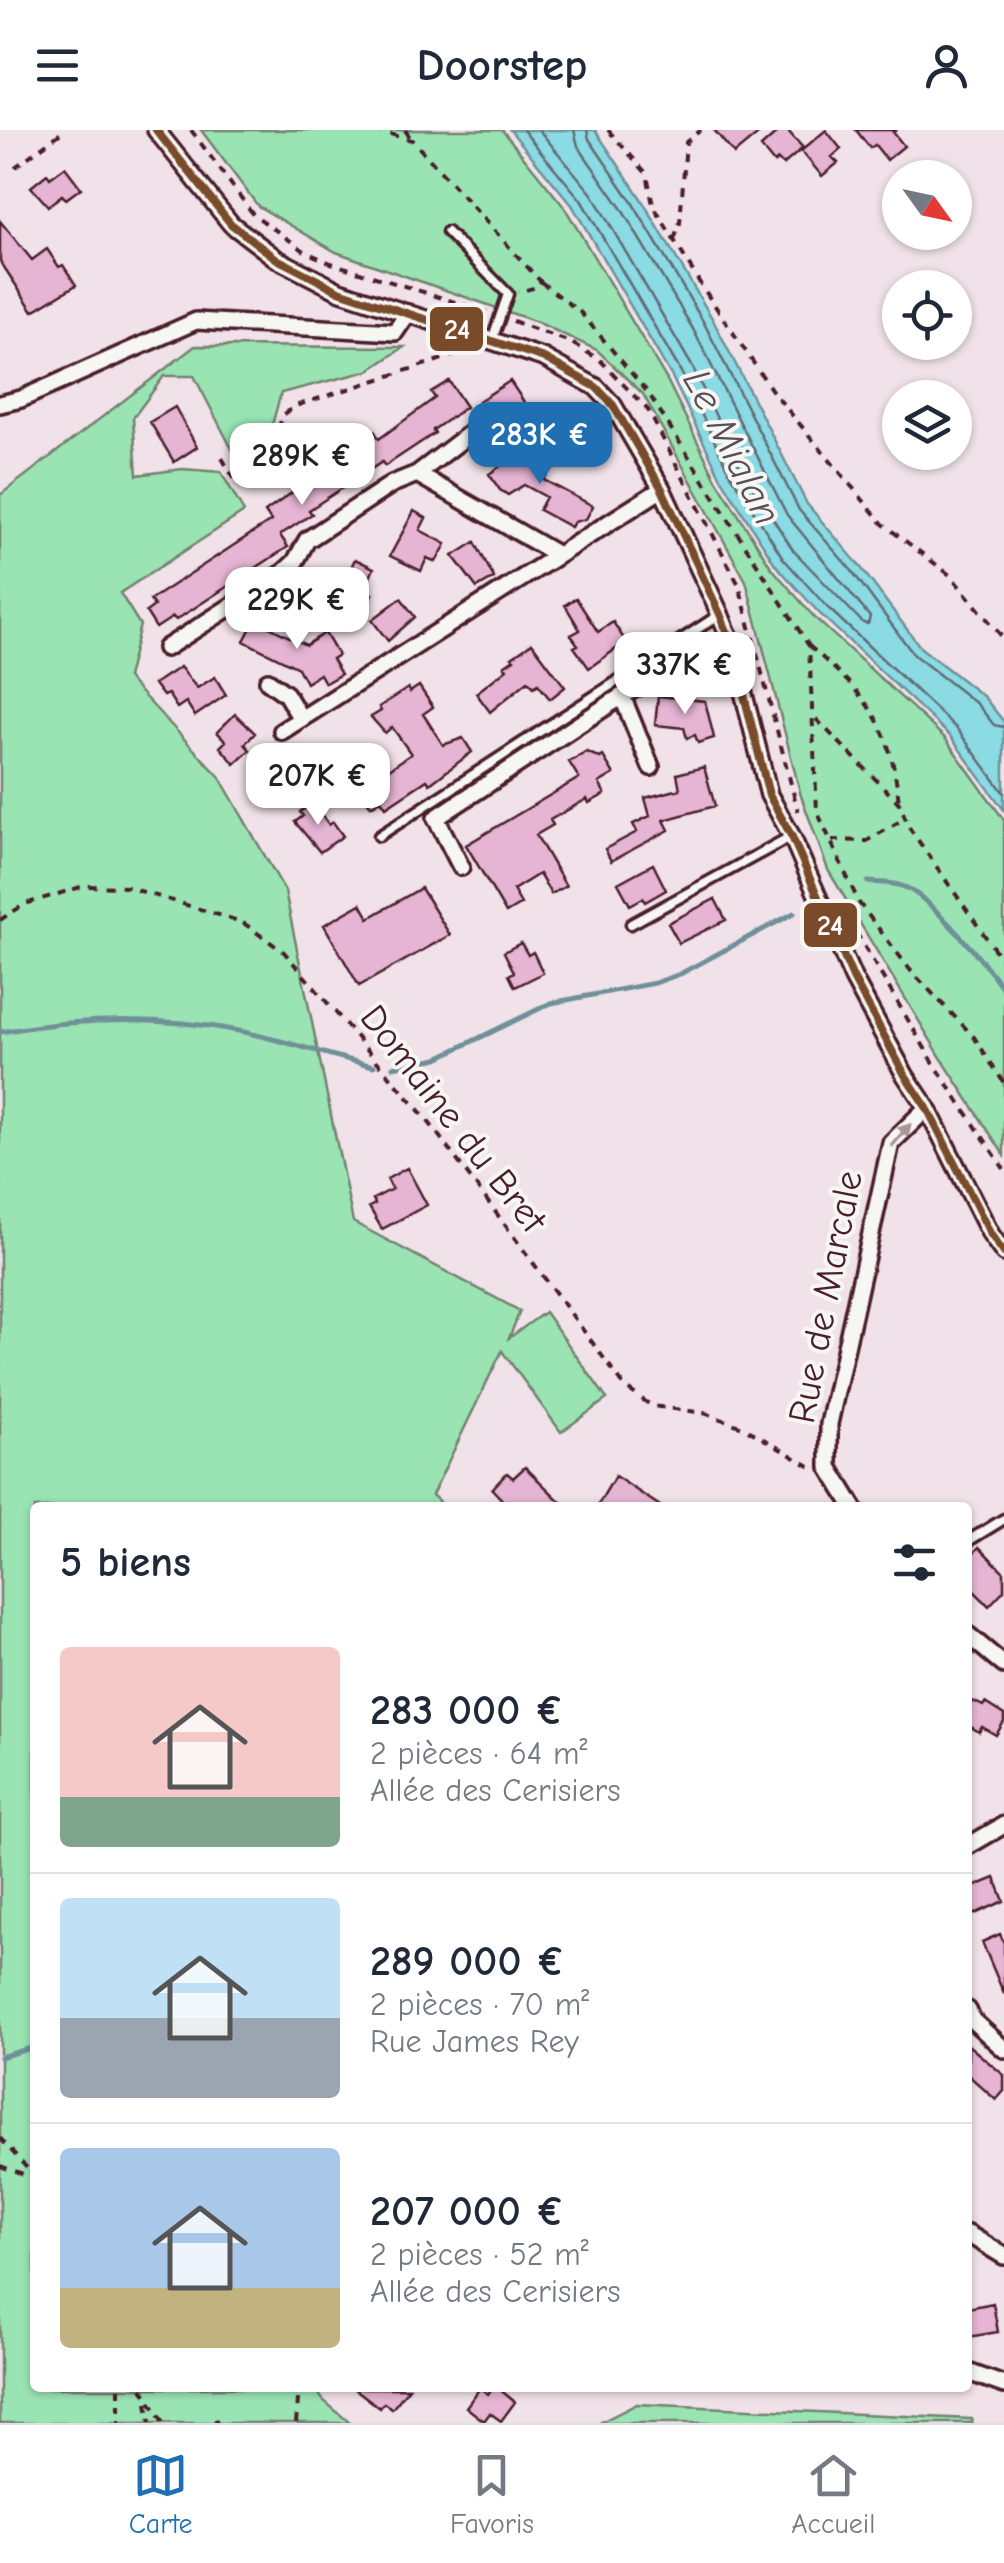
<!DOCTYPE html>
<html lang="fr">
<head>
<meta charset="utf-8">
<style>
  body { margin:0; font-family:"Comic Neue",sans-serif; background:#f6f6f7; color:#1f2937; height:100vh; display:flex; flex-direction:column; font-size:38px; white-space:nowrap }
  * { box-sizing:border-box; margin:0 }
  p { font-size:32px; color:#747a83 }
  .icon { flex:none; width:55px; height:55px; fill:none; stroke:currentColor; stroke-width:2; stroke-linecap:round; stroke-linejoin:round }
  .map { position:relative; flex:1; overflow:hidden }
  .sheet { position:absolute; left:30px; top:1372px; width:942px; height:890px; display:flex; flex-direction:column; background:#fff; border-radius:10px; box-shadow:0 2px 8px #0004 }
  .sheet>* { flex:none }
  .needle { width:65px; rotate:123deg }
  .tools { position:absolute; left:882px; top:30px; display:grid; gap:20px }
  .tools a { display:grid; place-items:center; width:90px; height:90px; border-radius:50%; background:#fff; box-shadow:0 2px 8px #0004; font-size:50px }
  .price { position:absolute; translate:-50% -85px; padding:0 22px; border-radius:20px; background:#fff; color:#222; font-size:32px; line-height:65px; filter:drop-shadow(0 2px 5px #0008) }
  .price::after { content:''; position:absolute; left:50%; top:60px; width:30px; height:22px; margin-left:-15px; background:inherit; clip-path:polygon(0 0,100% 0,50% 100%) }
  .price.selected { background:#1f6fb2; color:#fff }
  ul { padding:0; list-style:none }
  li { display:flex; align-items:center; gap:30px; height:250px; padding:0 30px }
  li+li { border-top:2px solid #e0e1e3 }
  li span { display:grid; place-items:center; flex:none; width:280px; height:200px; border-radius:10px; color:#555 }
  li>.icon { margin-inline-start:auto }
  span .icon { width:120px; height:120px; fill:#fffc; stroke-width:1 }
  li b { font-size:42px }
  h2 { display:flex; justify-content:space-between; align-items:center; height:120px; padding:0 30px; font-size:42px }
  header { display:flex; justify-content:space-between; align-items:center; height:130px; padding:0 30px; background:#fff; font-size:45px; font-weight:800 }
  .tab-bar { display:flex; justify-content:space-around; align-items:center; height:140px; border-top:2px solid #e0e1e3; background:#fff; font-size:28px; color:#747a83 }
  .tab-bar a { display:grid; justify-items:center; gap:5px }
  .tab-bar .selected { color:#1f6fb2 }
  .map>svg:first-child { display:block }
</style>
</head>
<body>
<header><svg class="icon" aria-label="menu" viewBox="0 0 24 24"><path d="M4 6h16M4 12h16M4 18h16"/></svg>Doorstep<svg class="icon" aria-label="person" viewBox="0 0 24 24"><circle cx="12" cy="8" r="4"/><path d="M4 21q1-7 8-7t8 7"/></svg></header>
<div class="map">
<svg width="1004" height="2293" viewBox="0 0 1004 2293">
  <rect width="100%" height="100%" fill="#f1e2e9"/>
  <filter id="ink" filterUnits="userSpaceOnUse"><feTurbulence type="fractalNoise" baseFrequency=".01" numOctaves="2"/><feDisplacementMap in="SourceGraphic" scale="20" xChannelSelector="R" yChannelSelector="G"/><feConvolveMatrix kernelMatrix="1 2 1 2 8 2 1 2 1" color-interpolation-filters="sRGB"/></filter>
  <g filter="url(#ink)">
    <path fill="#9ae4b3" stroke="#72826f" stroke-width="2.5" d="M201,0H502L565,78L667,250L716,349L771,437L814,487L945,608L1004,690V1025L940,926L828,740L801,666L746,451L643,264L597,220L537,192L336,122L258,76Z
      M195,216L404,217L368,241L281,263L262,330L244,342L194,246H164L133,288L137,345L182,339L221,342L244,382L120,463L140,495L127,548L219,646L285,761L353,1092L520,1181L509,1208L545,1182L607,1269L561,1302L502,1221L432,1365L445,1377L35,1378V2258H315L323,2270L350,2293H0V365Z
      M637,2274L971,2289L972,2293H599Z"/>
    <path fill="#8adbe3" stroke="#709099" stroke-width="2.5" d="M510,0H595L640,67L712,188L807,374L859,435L921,518L984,567L1004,592V680L950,606L819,483L775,434L721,348L672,247L572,75Z"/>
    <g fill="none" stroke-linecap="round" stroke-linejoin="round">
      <path stroke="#646a75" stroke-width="2.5" d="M523,0L581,70L681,242L730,343L783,428L826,476L957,599L1004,663
        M539,0L592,64L692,236L740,337L793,420L863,493L868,494L870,487L787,385L693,199L621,78L578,16L574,0
        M587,0L589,9L632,72L704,193L799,380L852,441L914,525L977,574L994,595L1004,597"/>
      <path stroke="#709099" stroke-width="5" d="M868,752C881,753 895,752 907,758C933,771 986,834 1004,860
        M0,902C79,888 160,886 239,901C284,910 329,926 374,936
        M393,937L438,928L551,873L655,853L680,844L794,783
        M0,1927L35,1917"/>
    </g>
    <path fill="#e6b5d4" stroke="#4a1f2b" stroke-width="2.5" d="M714,0H763L734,24Z
      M780,0H787L803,18L783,35L778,30L774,33L761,17Z
      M826,0L841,19L832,27L838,33L822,46L801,21Z
      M856,0H897L893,2L904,16L887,30L875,15L870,18Z
      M65,37L81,58L66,69L62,65L48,76L31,57L47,44L50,48Z
      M0,91L32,130L47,119L59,137L63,135L76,155L33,181L0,131Z
      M449,251L466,277L433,300L435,303L385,336L382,332L309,380L312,384L280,405L288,417L176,490L173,487L156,498L146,482L154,476L150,470L271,391L265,382L322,341L320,338L334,329L336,332L363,314L361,311L375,302L379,309L435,268L431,262Z
      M510,251L530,281L507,297L502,290L494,295L479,271Z
      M175,277L197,317L174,332L150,292Z
      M574,290L605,306L591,331L561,314Z
      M522,316L553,333L544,350L593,376L586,389L574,392L571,397L539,380L546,367L524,355L508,365L500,360L489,344L518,324Z
      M414,381L426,388L420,400L446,414L436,432L427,428L421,441L390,426Z
      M475,412L494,448L477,458L453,426Z
      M355,429L374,438L364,461L372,464L364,482L326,468L336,445L345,450Z
      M401,468L415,487L388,511L372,490Z
      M576,468L598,502L613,492L626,512L589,538L574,517L578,515L571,505L580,500L565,475Z
      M255,490L306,515L325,503L338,525L332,529L341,544L325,553L320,544L306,553L298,538L244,511Z
      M532,513L565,557L550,569L538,554L534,557L528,551L490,582L476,563L507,539L504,536L514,529L512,527Z
      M180,537L197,558L215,547L226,565L195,586L186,572L177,578L168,564L163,566L154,554Z
      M419,556L433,577L423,584L443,615L463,608L472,622L430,654L427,650L386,677L381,670L371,676L360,659L411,624L392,597L385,603L371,587L381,581L379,577L408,558L410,562Z
      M658,566L705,571L714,608L698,613L695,605L687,608L684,598L655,595Z
      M235,584L255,603L245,614L250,620L235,634L220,617L226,611L217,602Z
      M587,622L600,628L603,626L614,644L599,653L605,664L589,673L587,669L550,690L553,695L536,705L566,756L551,764L539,744L513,760L521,774L506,783L466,715L579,648L569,632Z
      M704,637L715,676L664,690L669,700L611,731L605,719L637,702L633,694L650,686L645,668L680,659L677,644Z
      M313,672L329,695L333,692L343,706L320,722L295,692L303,686L300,682Z
      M653,734L666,760L645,772L643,768L630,775L618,753Z
      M421,758L450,805L359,856L324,795L361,774L369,788Z
      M715,769L726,790L679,813L668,793Z
      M521,813L528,825L533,822L543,843L515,857L509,845L514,842L504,822Z
      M407,1038L427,1075L382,1099L369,1077L375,1074L373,1069L392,1059L387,1049Z
      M525,1337L567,1378H510L492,1359L507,1343L513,1348Z
      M615,1346L663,1378H596Z
      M979,1417L1004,1442V1460L989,1476L968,1455V1429Z
      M973,1571L983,1576L985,1573L1004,1585V1592L996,1605L982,1597L979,1602L968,1595V1579Z
      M995,1748L1004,1771L968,1787V1759Z
      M1000,1804L1004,1813V1864L982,1812Z
      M968,1915L1004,1945V1961L996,1970L968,1945Z
      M993,2173L998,2202L968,2207V2178Z
      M354,2258H409L392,2279L384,2273L380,2278Z
      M480,2258L488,2264L492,2258H498L515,2272L501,2291L490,2283L484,2291L466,2277Z"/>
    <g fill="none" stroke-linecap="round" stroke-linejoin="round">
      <defs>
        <path id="lane" d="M447,102L508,164L492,210
          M379,706L719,485
          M631,794L790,707
          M968,1411L1004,1389"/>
        <path id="street" d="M156,0L231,94L277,129L339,161L544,228L596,257L613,275L662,359L720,484L730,509L769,665L792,707L853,848L905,945L927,978L991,1105L1004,1123
          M0,274L21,269L196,191L395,202L408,183
          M417,344L558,425
          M166,518L283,443L295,432L307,410L392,354L417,344L472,302
          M268,551L286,564L301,589
          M622,566L651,637
          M282,601L662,359
          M461,737L436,688L622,566L697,521L730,509
          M854,1378L829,1337V1294L891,1013L927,978
          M968,1505L1004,1535
          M968,1716L1004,1695
          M968,1880L972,1890L1004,1919
          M968,2104L1004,2126
          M968,2242L1004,2255"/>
      </defs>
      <use href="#lane" stroke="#4a1f2b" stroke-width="15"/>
      <use href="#street" stroke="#4a1f2b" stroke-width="22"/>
      <path stroke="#4a1f2b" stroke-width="4" stroke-dasharray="8 8" stroke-linecap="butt" d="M191,0L253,84L306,122L331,133L490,183
        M375,0L412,10L541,152L537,157L518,162
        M405,0L412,10
        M608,0L647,44L653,75L701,155L773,262L883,394L950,445L1004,509
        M15,37L65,0
        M674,110L680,93L686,12L701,0
        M541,152L581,183L649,264L809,516L817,681L859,773L911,841L974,907L1004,953
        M513,191L570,212L600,230L648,280L739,455L798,681
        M222,328L237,353L249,359L260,350L271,331L282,286L295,276L455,225L461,219
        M809,516C868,567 891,593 899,673
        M816,589L899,673L910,699L1004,833
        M832,710L867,711L902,690
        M848,789L933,932L1004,1039
        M0,790L25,774L84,756L127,757L242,792L284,822L428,991L626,1258L652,1276L704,1283L743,1297L811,1337
        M0,2008L35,2047
        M0,2036L35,2048
        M119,2258V2293
        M142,2258L163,2293
        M147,2273L150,2293
        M215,2289L217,2293
        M296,2293L299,2258"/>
      <use href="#lane" stroke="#f6f6f2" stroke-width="8"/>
      <use href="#street" stroke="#f6f6f2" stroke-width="15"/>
      <defs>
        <path id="bus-1" d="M156,0L231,94L277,129L339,161L544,228L596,257L613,275L662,359L720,484L730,509L769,665L792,707L853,848L905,945L927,978L991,1105L1004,1123"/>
      </defs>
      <use href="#bus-1" stroke="#f6f6f2" stroke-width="15"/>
      <use href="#bus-1" stroke="#7a4b2a" stroke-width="8"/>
    </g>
    <defs><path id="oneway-solid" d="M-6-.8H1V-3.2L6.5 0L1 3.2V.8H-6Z" transform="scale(2.5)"/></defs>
    <use fill="#a99598" href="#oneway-solid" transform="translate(901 1005) rotate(-49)"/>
  </g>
  <g text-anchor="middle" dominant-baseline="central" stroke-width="8" stroke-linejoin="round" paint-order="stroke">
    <g font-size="38" fill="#4a1f2b" stroke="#f6f6f2">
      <text transform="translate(453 989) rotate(52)">Domaine du Bret</text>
      <text transform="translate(826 1167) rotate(-79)">Rue de Marcale</text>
    </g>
    <g font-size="40" font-style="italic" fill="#5a4e59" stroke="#f6f6f2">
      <text transform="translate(732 317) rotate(63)">Le Mialan</text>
    </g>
  </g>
  <g stroke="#f6f6f2" stroke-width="4">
    <rect x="428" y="175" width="57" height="48" rx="10" fill="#7a4b2a"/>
    <rect x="802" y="771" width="57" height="48" rx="10" fill="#7a4b2a"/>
  </g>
  <g font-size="28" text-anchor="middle" font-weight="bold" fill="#fff">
    <text x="457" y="209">24</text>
    <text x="830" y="805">24</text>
  </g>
</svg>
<div class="tools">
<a><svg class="needle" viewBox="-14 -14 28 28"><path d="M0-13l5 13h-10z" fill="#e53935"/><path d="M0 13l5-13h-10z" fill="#747a83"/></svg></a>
<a><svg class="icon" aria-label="locate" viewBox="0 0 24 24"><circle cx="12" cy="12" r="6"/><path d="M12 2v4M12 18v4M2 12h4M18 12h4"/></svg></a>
<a><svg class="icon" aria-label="layers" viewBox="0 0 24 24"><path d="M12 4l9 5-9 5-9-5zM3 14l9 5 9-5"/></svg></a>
</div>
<b class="price selected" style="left:540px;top:357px">283K €</b>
<b class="price" style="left:302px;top:378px">289K €</b>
<b class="price" style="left:297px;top:522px">229K €</b>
<b class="price" style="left:685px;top:587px">337K €</b>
<b class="price" style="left:318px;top:698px">207K €</b>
<section class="sheet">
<h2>5 biens<svg class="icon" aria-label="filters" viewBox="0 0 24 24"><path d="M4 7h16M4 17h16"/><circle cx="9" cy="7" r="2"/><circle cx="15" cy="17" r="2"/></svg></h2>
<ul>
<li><span style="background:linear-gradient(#f6c9c9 75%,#7fa58c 0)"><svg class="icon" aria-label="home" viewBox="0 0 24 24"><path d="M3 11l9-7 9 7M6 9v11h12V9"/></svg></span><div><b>283 000 €</b><p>2 pièces · 64 m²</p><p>Allée des Cerisiers</p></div></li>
<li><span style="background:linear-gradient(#bfe0f5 60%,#9aa5b1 0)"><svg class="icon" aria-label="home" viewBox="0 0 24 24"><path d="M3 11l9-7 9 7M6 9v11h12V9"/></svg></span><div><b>289 000 €</b><p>2 pièces · 70 m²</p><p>Rue James Rey</p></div></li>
<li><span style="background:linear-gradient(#a9c7e8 70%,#c2b280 0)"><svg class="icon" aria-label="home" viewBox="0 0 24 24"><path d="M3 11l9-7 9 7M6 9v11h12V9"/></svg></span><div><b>207 000 €</b><p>2 pièces · 52 m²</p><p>Allée des Cerisiers</p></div></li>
</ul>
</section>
</div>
<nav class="tab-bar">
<a class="selected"><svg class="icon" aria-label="map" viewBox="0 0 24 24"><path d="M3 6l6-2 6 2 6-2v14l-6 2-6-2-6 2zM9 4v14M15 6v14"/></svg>Carte</a>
<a><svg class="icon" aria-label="saved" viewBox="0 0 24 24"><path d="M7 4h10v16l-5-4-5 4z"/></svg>Favoris</a>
<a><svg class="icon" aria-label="home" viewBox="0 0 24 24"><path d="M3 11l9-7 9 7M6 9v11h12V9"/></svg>Accueil</a>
</nav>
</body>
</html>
